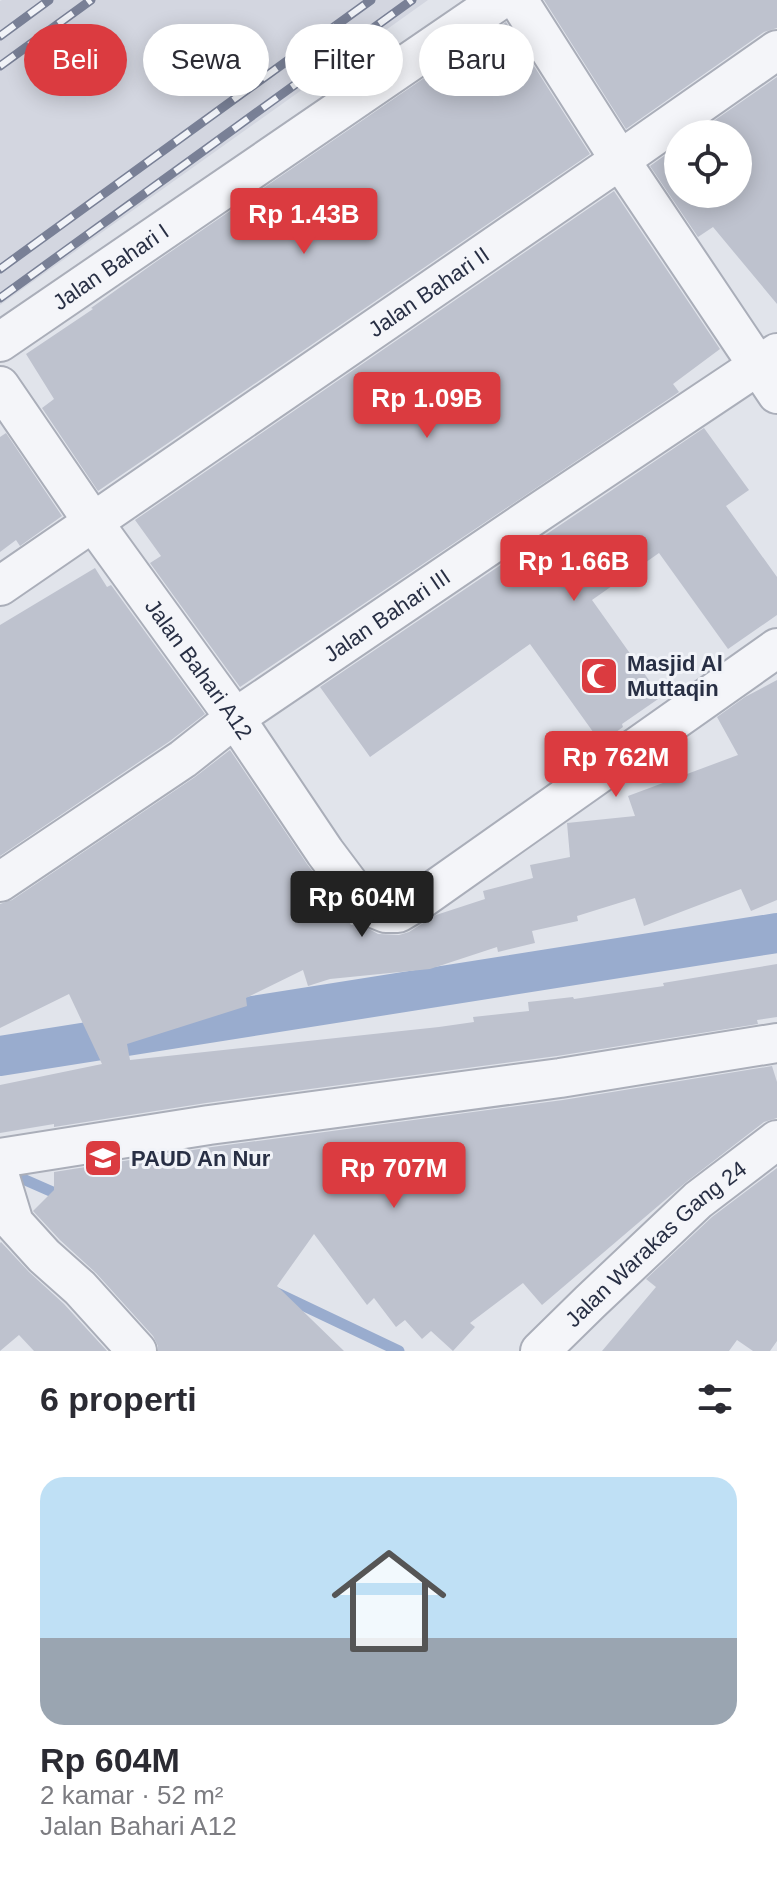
<!DOCTYPE html>
<html lang="id">
<head>
<meta charset="utf-8">
<style>
  body { margin:0; font-family:Helvetica,sans-serif; background:#f7f7f7; color:#2b2b33; height:100vh; display:flex; flex-direction:column; font-size:30px; white-space:nowrap }
  * { box-sizing:border-box; margin:0 }
  p { font-size:26px; color:#7c7c81 }
  .icon { flex:none; width:44px; height:44px; fill:none; stroke:currentColor; stroke-width:2; stroke-linecap:round; stroke-linejoin:round }
  .map { position:relative; height:1351px; overflow:hidden }
  .details { display:flex; flex-direction:column; background:#fff; flex:1 }
  .details>* { flex:none }
  .guide { position:absolute; left:24px; top:24px; width:730px; height:72px; display:flex; gap:16px }
  .buttons { position:absolute; left:664px; top:120px; display:grid; gap:16px }
  .buttons a { display:grid; place-items:center; width:88px; height:88px; border-radius:50%; background:#fff; box-shadow:0 4px 20px #0003; font-size:40px }
  .price { position:absolute; translate:-50% -68px; padding:0 18px; border-radius:8px; background:#db3b40; color:#fff; font-size:26px; line-height:52px; filter:drop-shadow(0 2px 4px #0008) }
  .price::after { content:''; position:absolute; left:50%; top:48px; width:24px; height:18px; margin-left:-12px; background:inherit; clip-path:polygon(0 0,100% 0,50% 100%) }
  .price.active { background:#222; color:#fff }
  ul { padding:0; list-style:none }
  li { display:grid; align-content:center; gap:16px; height:424px; padding:0 40px }
  li span { display:grid; place-items:center; height:248px; border-radius:24px; color:#555 }
  li>.icon { margin-inline-start:auto }
  span .icon { width:144px; height:144px; fill:#fffc; stroke-width:1 }
  li b { font-size:34px }
  h2 { display:flex; justify-content:space-between; align-items:center; height:96px; padding:0 40px; font-size:34px }
  .chip { padding:0 28px; border-radius:36px; background:#fff; box-shadow:0 4px 20px #0003; font-size:28px; line-height:72px }
  .chip.active { background:#db3b40; color:#fff }
  .map>svg:first-child { display:block }
</style>
</head>
<body>
<div class="map">
<svg width="777" height="1351" viewBox="0 0 777 1351">
  <rect width="100%" height="100%" fill="#e1e4eb"/>
  <path fill="#d3d6e0" d="M2,0H428L0,305V1Z"/>
  <g fill="none" stroke-linecap="round" stroke-linejoin="round">
    <path stroke="#99acce" stroke-width="11" d="M7,1172L64,1197
      M277,1293L399,1351"/>
    <path stroke="#99acce" stroke-width="40" d="M0,1056L777,933"/>
  </g>
  <path fill="#bec2ce" d="M544,0H777V28L764,32L626,129Z
    M506,22L590,154L98,491L42,408L54,399L26,354L93,309L91,308L157,261Z
    M777,77V304L713,227L698,237L650,166L678,146V194H738V134H695Z
    M614,191L720,349L673,384L679,392L240,687L150,563L161,556L135,520Z
    M704,428L749,490L726,506L777,577V615L728,649L659,553L592,600L661,697L622,724L623,727L601,743L530,644L370,757L320,687Z
    M6,433L62,516L20,546L16,540L0,552V437Z
    M95,568L107,587L111,585L205,714L170,741L0,856V625Z
    M777,680V900L751,911L741,889L644,926L635,898L577,916L578,921L532,931L535,943L498,952L497,947L430,969L330,979L308,986L303,970L246,998L247,1006L127,1044L130,1060L439,1027L474,1022L473,1017L529,1011L528,1002L573,997L574,999L664,986L663,983L777,964V1017L757,1020L758,1024L557,1056L206,1103L54,1127V1124L0,1133V1085L102,1064L69,994L0,1028V904L12,900L195,777L230,750L307,864L345,914L351,925L360,924L378,934L399,935L409,932L436,915L485,899L483,891L533,878L530,865L570,857L567,823L635,816L628,796L738,755L717,717L745,697Z
    M772,1066L777,1082V1118L764,1122L685,1183L542,1305L523,1283L470,1323L475,1327L453,1351L431,1331L422,1339L405,1320L396,1327L374,1298L367,1305L314,1234L277,1286L344,1351H158V1346L153,1336L96,1273L60,1240L33,1211L54,1190V1172L212,1147L563,1100Z
    M777,1168V1341L770,1351H753L737,1340L729,1351H602L656,1287L646,1279L712,1217Z
    M1,1242L29,1272L64,1304L107,1351H34L19,1335L0,1351V1243Z"/>
  <g fill="none" stroke-linecap="round" stroke-linejoin="round">
    <defs>
      <g id="street">
        <path d="M518,0L620,160L777,394"/>
        <path id="s1" d="M0,342L500,0"/>
        <path id="s2" d="M0,386L93,522L235,718L325,852L358,896L376,909L386,913H398L420,900L777,648"/>
        <path id="s3" d="M0,586L620,160L777,50"/>
        <path id="s4" d="M0,882L183,759L235,718L536,514L777,353"/>
        <path d="M0,1158L209,1125L560,1078L777,1043"/>
        <path d="M0,1177L14,1223L44,1256L80,1288L137,1351"/>
        <path id="s5" d="M540,1351L590,1302L698,1200L777,1140"/>
      </g>
    </defs>
    <use href="#street" stroke="#aaaeb9" stroke-width="42"/>
    <use href="#street" stroke="#f4f5f9" stroke-width="38"/>
    <defs>
      <path id="rail" d="M0,36L49,0
        M0,66L91,0
        M0,269L371,0
        M0,298L412,0"/>
    </defs>
    <use href="#rail" stroke="#798096" stroke-width="9"/>
    <use href="#rail" stroke="#f1f3f8" stroke-width="6" stroke-dasharray="18" stroke-linecap="butt"/>
  </g>
  <defs>
    <symbol id="mosque-square" viewBox="-11 -11 22 22"><rect x="-9" y="-9" width="18" height="18" rx="4" fill="#db3b40" stroke="#f1f3f8"/><path d="M3.5-4.9A6 6 0 1 0 3.5 4.9A5 5 0 1 1 3.5-4.9Z" fill="#fff"/></symbol>
    <symbol id="school-square" viewBox="-11 -11 22 22"><rect x="-9" y="-9" width="18" height="18" rx="4" fill="#db3b40" stroke="#f1f3f8"/><path d="M0-5L7-2L0 1L-7-2ZM-4 1L0 2.5L4 1V4Q0 6-4 4Z" fill="#fff"/></symbol>
  </defs>
  <g fill-rule="evenodd">
    <use href="#mosque-square" x="577" y="654" width="44" height="44"/>
    <use href="#school-square" x="81" y="1136" width="44" height="44"/>
  </g>
  <g text-anchor="middle" dominant-baseline="central" stroke-width="6" stroke-linejoin="round" paint-order="stroke">
    <g font-size="22" fill="#282f44" stroke="#f1f3f8">
      <text stroke="none"><textPath href="#s1" startOffset="134">Jalan Bahari I</textPath></text>
      <text stroke="none"><textPath href="#s3" startOffset="520">Jalan Bahari II</textPath></text>
      <text stroke="none"><textPath href="#s4" startOffset="470">Jalan Bahari III</textPath></text>
      <text stroke="none"><textPath href="#s2" startOffset="346">Jalan Bahari A12</textPath></text>
      <text stroke="none"><textPath href="#s5" startOffset="158">Jalan Warakas Gang 24</textPath></text>
    </g>
    <g font-size="22" font-weight="bold" fill="#282f44" stroke="#f1f3f8" text-anchor="start">
      <text x="627" y="663">Masjid Al<tspan x="627" dy="25">Muttaqin</tspan></text>
      <text x="131" y="1158">PAUD An Nur</text>
    </g>
  </g>
</svg>
<div class="buttons">
<a><svg class="icon" aria-label="locate" viewBox="0 0 24 24"><circle cx="12" cy="12" r="6"/><path d="M12 2v4M12 18v4M2 12h4M18 12h4"/></svg></a>
</div>
<b class="price" style="left:304px;top:256px">Rp 1.43B</b>
<b class="price" style="left:427px;top:440px">Rp 1.09B</b>
<b class="price" style="left:574px;top:603px">Rp 1.66B</b>
<b class="price" style="left:616px;top:799px">Rp 762M</b>
<b class="price active" style="left:362px;top:939px">Rp 604M</b>
<b class="price" style="left:394px;top:1210px">Rp 707M</b>
<div class="guide">
<a class="chip active">Beli</a>
<a class="chip">Sewa</a>
<a class="chip">Filter</a>
<a class="chip">Baru</a>
</div>
</div>
<section class="details">
<h2>6 properti<svg class="icon" aria-label="filters" viewBox="0 0 24 24"><path d="M4 7h16M4 17h16"/><circle cx="9" cy="7" r="2"/><circle cx="15" cy="17" r="2"/></svg></h2>
<ul>
<li><span style="background:linear-gradient(#bfe0f5 65%,#9aa5b1 0)"><svg class="icon" aria-label="home" viewBox="0 0 24 24"><path d="M3 11l9-7 9 7M6 9v11h12V9"/></svg></span><div><b>Rp 604M</b><p>2 kamar · 52 m²</p><p>Jalan Bahari A12</p></div></li>
</ul>
</section>
</body>
</html>
